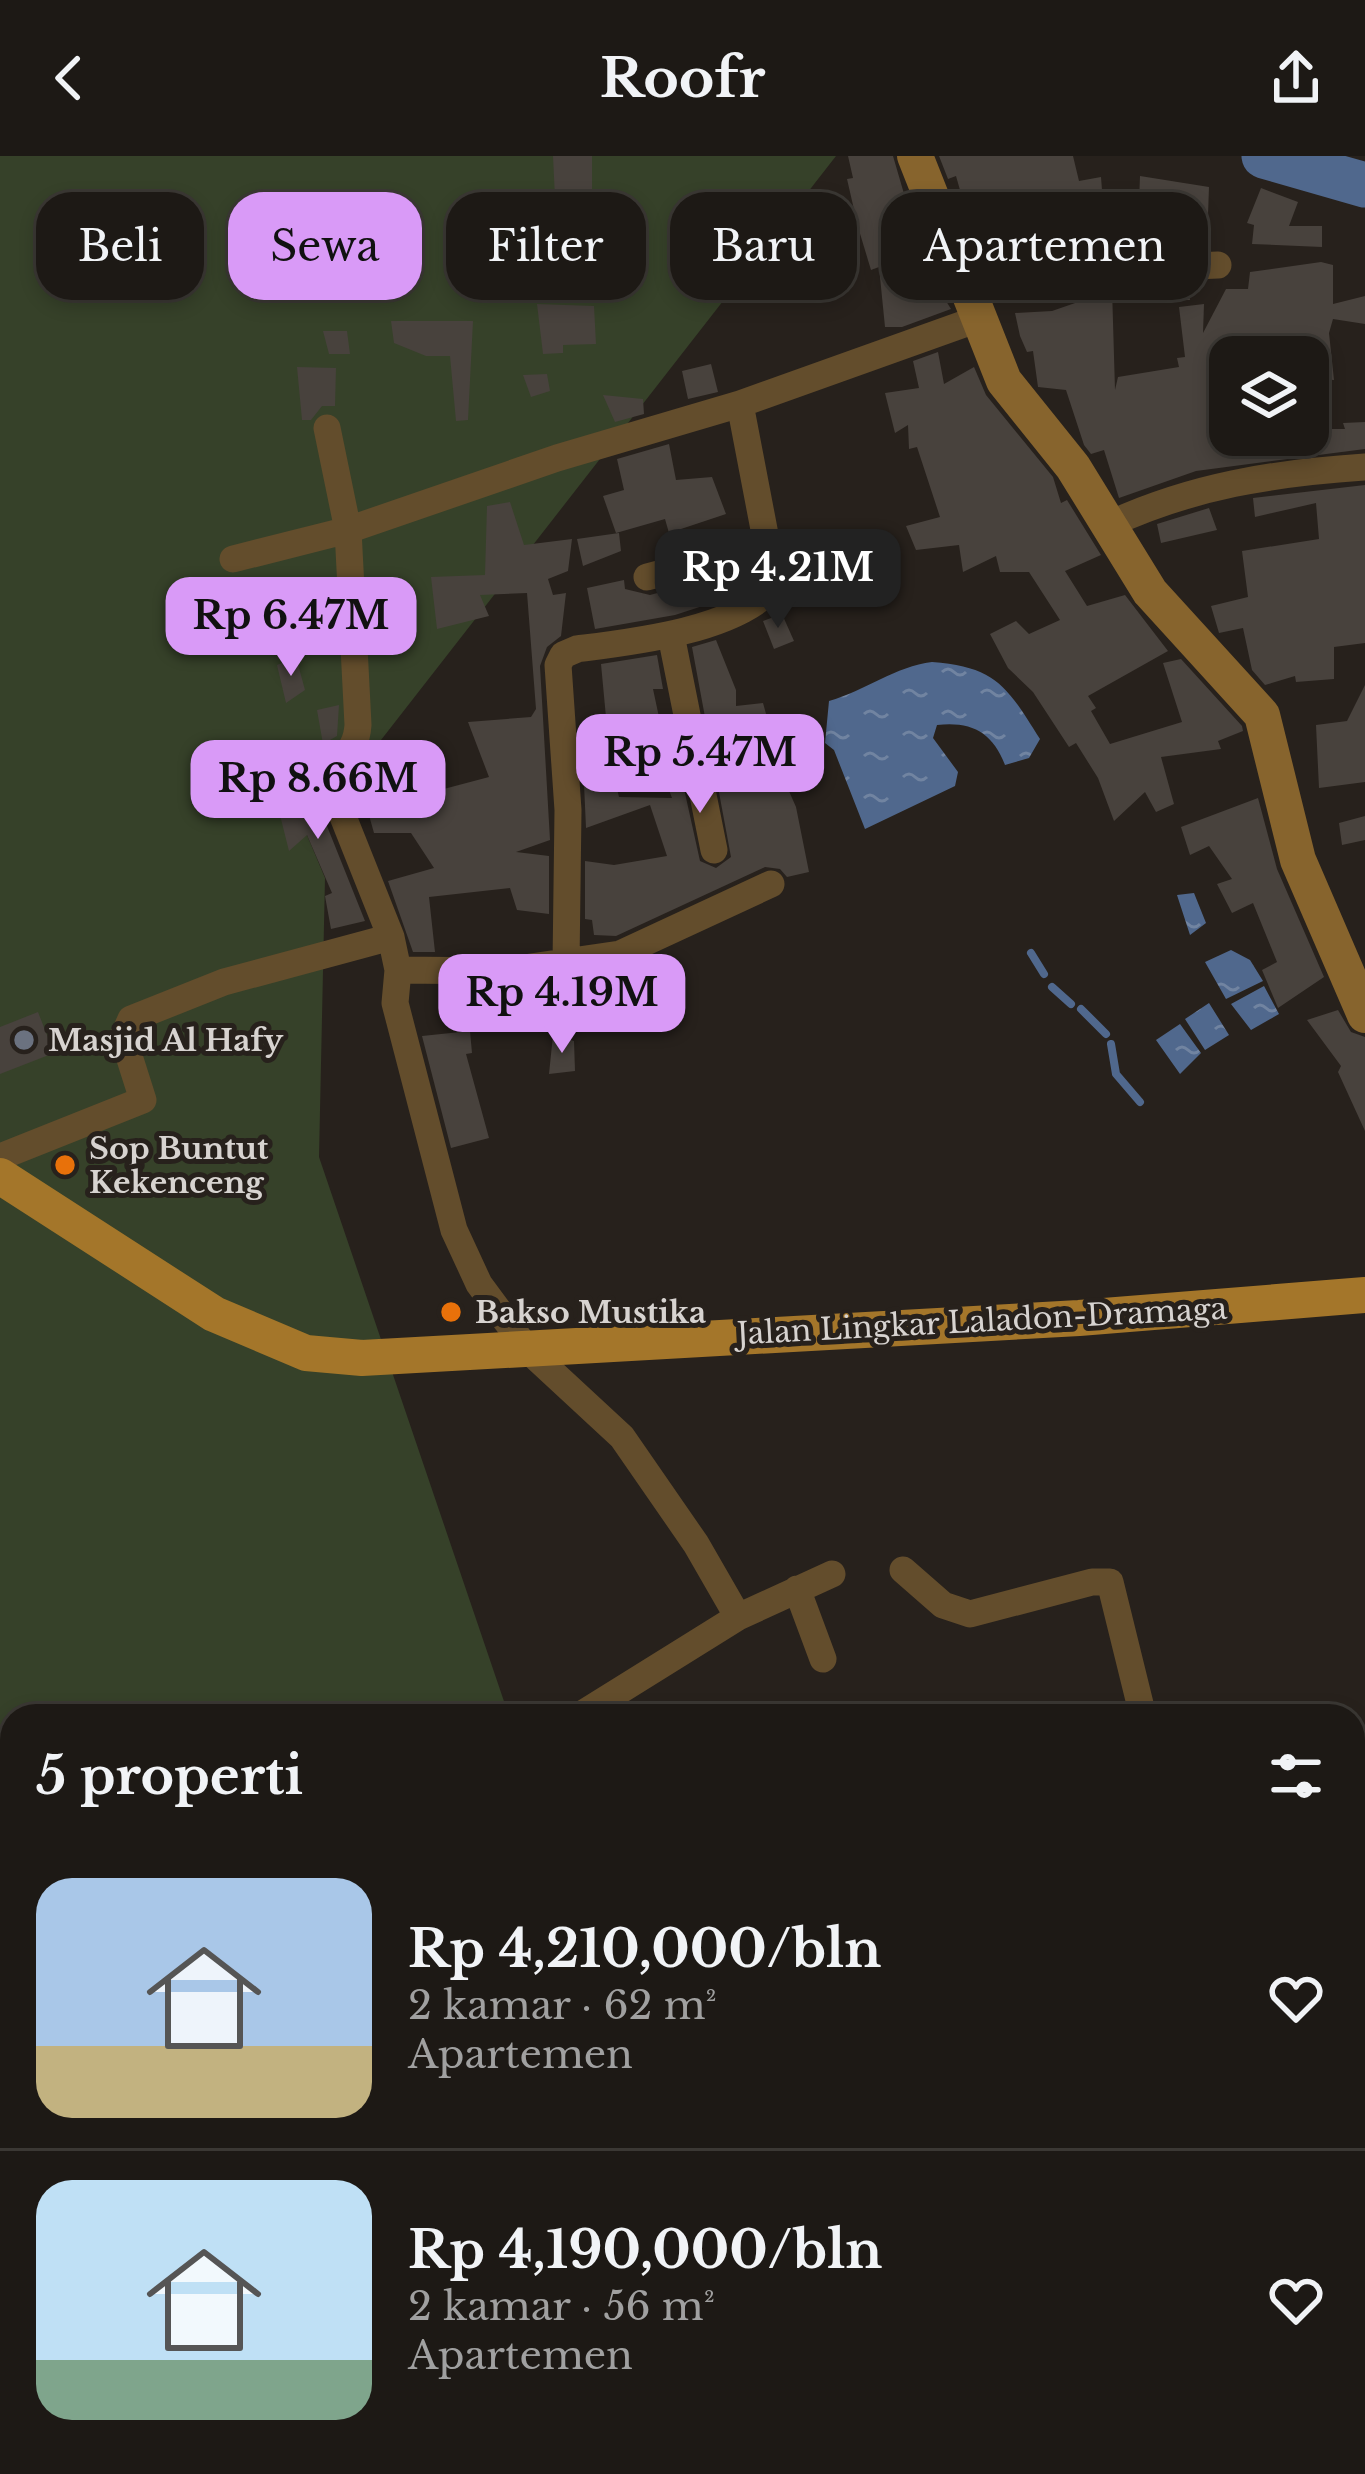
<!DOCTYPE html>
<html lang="id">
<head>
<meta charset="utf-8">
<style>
  body { margin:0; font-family:"Libre Baskerville",serif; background:#25221e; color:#f1f3f6; height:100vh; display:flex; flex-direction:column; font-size:45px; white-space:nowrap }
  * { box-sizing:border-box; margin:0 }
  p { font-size:39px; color:#a0a0a0 }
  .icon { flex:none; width:66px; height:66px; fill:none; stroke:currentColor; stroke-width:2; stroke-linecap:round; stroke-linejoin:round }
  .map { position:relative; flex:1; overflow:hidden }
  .side { position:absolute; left:0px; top:1548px; width:1365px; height:771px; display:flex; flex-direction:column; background:#1d1915; border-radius:36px 36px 0 0; box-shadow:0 6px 18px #0003,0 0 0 3px #3b3834 }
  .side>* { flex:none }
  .top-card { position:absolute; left:36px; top:36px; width:1293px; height:108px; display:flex; gap:24px }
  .tools { position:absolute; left:1209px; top:180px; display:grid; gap:24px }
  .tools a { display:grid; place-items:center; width:120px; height:120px; border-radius:24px; background:#1d1915; box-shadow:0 6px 18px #0003,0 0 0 3px #3b3834; font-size:60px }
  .price { position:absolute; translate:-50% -102px; padding:0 27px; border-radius:24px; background:#d99af7; color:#111; font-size:39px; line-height:78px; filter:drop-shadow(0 3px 6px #0008) }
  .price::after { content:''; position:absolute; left:50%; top:72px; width:36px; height:27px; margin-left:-18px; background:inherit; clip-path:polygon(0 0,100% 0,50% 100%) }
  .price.active { background:#222; color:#fff }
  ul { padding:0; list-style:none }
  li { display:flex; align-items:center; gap:36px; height:300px; padding:0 36px }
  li+li { border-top:3px solid #3b3834 }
  li span { display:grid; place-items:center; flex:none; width:336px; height:240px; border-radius:36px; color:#555 }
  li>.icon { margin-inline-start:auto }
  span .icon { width:144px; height:144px; fill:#fffc; stroke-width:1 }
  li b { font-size:51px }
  h2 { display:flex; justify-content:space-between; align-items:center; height:144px; padding:0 36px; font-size:51px }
  .pill { padding:0 42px; border-radius:36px; background:#1d1915; box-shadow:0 6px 18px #0003,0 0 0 3px #3b3834; font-size:42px; line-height:108px }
  .pill.active { background:#d99af7; color:#111 }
  header { display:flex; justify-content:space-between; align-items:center; height:156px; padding:0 36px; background:#1d1915; font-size:54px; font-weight:700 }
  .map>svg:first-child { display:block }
</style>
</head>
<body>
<header><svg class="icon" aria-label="back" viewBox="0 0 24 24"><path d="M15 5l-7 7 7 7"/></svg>Roofr<svg class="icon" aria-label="share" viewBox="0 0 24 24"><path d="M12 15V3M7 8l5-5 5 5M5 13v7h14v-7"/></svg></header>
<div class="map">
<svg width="1365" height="2318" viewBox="0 0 1365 2318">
  <defs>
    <pattern id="cemetery-stones" width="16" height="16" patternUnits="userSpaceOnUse" patternTransform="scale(3)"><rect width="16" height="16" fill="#364129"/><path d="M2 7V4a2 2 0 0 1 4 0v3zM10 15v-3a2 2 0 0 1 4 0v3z" fill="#525c47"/></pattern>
    <pattern id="water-ripples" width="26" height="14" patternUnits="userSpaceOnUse" patternTransform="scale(3)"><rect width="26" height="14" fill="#50688d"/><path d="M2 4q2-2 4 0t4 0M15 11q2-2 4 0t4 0" fill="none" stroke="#7184a1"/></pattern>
  </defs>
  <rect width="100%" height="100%" fill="#27211c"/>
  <path fill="#364129" d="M0,0H836L307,679L325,722L319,1001L509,1560H12V1628L0,1627Z"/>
  <path fill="url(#cemetery-stones)" d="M1365,1741V2001L1353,1984V1744Z"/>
  <path fill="url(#water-ripples)" d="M932,506C997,511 1007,531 1040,583L1029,602L1005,609C993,577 972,565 937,569L933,582L958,616L955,630L865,673L834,594L825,587L829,545C865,535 896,510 932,506Z
    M1194,737L1206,767L1190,779L1177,739Z
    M1231,794L1250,804L1263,825L1226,843L1205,806Z
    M1264,830L1279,858L1251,874L1231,848Z
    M1209,847L1229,879L1205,894L1185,863Z
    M1180,868L1201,897L1180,918L1156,884Z"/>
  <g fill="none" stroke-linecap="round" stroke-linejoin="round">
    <path stroke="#50688d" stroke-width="8" d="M1031,797L1044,818
      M1052,831L1071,848
      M1081,853L1106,878
      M1111,888L1116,918L1140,946
      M1353,1991L1365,2006"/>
    <path stroke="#50688d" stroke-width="45" d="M1264,0L1365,29"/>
  </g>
  <path fill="#48423d" d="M553,0H592V111H516L512,45L555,42Z
    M848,0H893L914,72L918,71L925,111L951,153L902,171H885L879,111L871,114L858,71L847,23L853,22Z
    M939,0H1073L1079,25L1101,21L1103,47L1139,46L1140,20L1209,31L1207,87L979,101L956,20L948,23Z
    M1261,32L1298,46L1289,70H1322V91L1252,88L1254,69L1247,67Z
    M1321,106L1333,109V148L1365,140V168L1333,163L1329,177L1334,224L1308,222V201H1230V279H1313L1314,273H1345L1343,267L1365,266V293L1196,315L1119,342L1104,294L1091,298L1084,289L1066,234L1038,231L1033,195L1027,196L1020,180L1015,157L1052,155L1078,146V133L1112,132L1115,234L1118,221L1179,211L1177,202L1185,201L1179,151L1204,148L1203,177L1226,133H1248L1250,116Z
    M1186,128L1190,144L1130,145L1129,132Z
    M537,148L594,150L596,188L563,189V197L543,198Z
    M391,165H473L468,264L456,265L450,200H426L394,187Z
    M323,175H347L350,198H329Z
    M938,196L944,228L974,211L986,239L1053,321L1061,347L1067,344L1101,399L1065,415L1087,450L1125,439L1168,495L1088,540L1096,552L1091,555L1110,588L1182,566L1163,507L1181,503L1242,570L1243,575L1218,585L1221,593L1161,601L1174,648L1156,656L1145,636L1114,665L1098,622L1076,587L1069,591L1033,536L1008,512L990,478L1016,465L1029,478L1060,464L1029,416H1000L996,400L963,416L959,389L916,394L906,370L940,361L917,291L909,293L908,269L895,277L885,237L919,232L913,205Z
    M711,208L718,236L688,243L682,215Z
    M297,211L336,212L335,250H322L311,264H302Z
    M547,218L550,235L531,241L523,219Z
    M603,239L643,243L644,258L615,266Z
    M669,288L676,324L712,321L726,358L669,377L665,363L616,377L603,340L624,334L617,303Z
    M1365,329V487L1334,491V523L1296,526L1295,520L1265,529L1252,514L1243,472L1219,477L1211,450L1248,441L1242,395L1319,383L1316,347L1255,361L1253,342Z
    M510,346L524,389L572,383L568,415L548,423L553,439L566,437L561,480L547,491L540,510L550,684L516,696L549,700V758L517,754L510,732L429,741L435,796H413L388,725L434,712L411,677H374L358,620L405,610L406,643L489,621L468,566L531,561L536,553L527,437L480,439L489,460L437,473L431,421L485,419L487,350Z
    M1209,352L1217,374L1161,387L1157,368Z
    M619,377L621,395L583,410L577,383Z
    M751,412V426L724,443L675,459L595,473L587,432L624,424L625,433L650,439Z
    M782,458L794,485L774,493L763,465Z
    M716,484L736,534V550L763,547L768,565H774L777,608L796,651L809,716L787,721L780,713L765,711L616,780L594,779L592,764L585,763V705L614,709L667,700L650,649L586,672L584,628L614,620L619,641L672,642L662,615L679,610L700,705L716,712L731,701L692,491Z
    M657,499L663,533H653L666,594L604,606L598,573L607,572L601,508Z
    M296,501L305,534L286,547L277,509Z
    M1365,529V626L1319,632L1316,569L1347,565Z
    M339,549L337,580L323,588L317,554Z
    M315,597L313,635L365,765L331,773L325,740L332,737L307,679L289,695L279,655L292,646L288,604Z
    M1258,642L1277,713L1324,821L1278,852L1262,814L1277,806L1253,747L1232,757L1217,728L1232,723L1209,690L1190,699L1181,671Z
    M1365,660V684L1342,689L1339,667Z
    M1338,854L1351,876L1365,881V975L1338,916L1341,910L1307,864Z
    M38,856L54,897L0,918V871Z
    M470,875L472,897L466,898L489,982L451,992L422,880Z
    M553,879L574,885L575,915L549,918Z"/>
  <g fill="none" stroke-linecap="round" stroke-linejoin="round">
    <path stroke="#634d2c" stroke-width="27" d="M961,120L1218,109
      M327,272L348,374L358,569C356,601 334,602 330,628L391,781
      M1108,369C1191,330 1274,317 1365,311
      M233,403L348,374L557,302L740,248L975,164
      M647,421L767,389
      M671,479L714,694
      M566,808L568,654L558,509L563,499L577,493C631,486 731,475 770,434L767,389L740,248
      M0,1001L143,944L123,881L131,863L224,826L391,781L398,814
      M903,1414L943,1449L970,1458L1092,1426H1110L1143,1560
      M797,1433L823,1503
      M738,1461L696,1388L622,1281L527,1193L479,1128L454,1074L395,847L398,814L504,815L620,798L771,728
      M579,1560L738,1461L832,1418
      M1353,1626L1365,1619
      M0,1645L12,1644
      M0,1801L12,1806
      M1353,2117L1365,2115"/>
    <path stroke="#87642d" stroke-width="36" d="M915,0L1004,225L1073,311L1150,436L1262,559L1298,704L1365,859"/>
    <path stroke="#a4762a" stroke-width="36" d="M0,1020L214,1158L306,1197L362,1202L1079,1162L1365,1139"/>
  </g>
  <circle fill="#6b7280" stroke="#27211c" stroke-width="4.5" cx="24" cy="884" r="12"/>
  <g fill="#e8710a" stroke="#27211c" stroke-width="4.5">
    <circle cx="65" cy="1009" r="12"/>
    <circle cx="451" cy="1156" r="12"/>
  </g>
  <g text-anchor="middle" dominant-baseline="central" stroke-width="10" stroke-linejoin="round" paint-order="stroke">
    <g font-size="30" font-weight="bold" fill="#d7d3d0" stroke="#27211c" text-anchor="start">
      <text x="48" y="884">Masjid Al Hafy</text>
      <text x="89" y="992">Sop Buntut<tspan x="89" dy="34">Kekenceng</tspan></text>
      <text x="475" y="1156">Bakso Mustika</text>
    </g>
    <g font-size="30" fill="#d7d3d0" stroke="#27211c">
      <text transform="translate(982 1165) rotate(-3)">Jalan Lingkar Laladon-Dramaga</text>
    </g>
  </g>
</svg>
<div class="tools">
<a><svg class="icon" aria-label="layers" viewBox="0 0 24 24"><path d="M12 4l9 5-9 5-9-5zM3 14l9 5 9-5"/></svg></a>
</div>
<b class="price active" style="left:778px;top:475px">Rp 4.21M</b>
<b class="price" style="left:291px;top:523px">Rp 6.47M</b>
<b class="price" style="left:700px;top:660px">Rp 5.47M</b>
<b class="price" style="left:318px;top:686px">Rp 8.66M</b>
<b class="price" style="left:562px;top:900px">Rp 4.19M</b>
<div class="top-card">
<a class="pill">Beli</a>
<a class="pill active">Sewa</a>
<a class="pill">Filter</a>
<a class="pill">Baru</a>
<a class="pill">Apartemen</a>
</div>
<section class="side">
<h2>5 properti<svg class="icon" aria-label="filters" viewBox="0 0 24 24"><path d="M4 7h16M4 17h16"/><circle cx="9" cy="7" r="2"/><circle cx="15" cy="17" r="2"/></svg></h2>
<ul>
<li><span style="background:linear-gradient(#a9c7e8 70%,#c2b280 0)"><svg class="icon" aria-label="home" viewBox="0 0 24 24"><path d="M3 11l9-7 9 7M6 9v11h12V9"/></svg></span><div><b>Rp 4,210,000/bln</b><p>2 kamar · 62 m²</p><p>Apartemen</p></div><svg class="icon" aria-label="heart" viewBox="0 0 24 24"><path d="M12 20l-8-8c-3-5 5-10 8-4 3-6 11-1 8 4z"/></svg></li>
<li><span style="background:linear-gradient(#bfe0f5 75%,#7fa58c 0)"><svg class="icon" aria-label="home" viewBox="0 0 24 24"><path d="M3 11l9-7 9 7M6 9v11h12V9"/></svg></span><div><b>Rp 4,190,000/bln</b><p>2 kamar · 56 m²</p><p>Apartemen</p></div><svg class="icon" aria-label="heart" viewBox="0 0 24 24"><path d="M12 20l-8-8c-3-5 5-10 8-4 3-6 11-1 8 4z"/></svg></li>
</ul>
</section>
</div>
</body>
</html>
